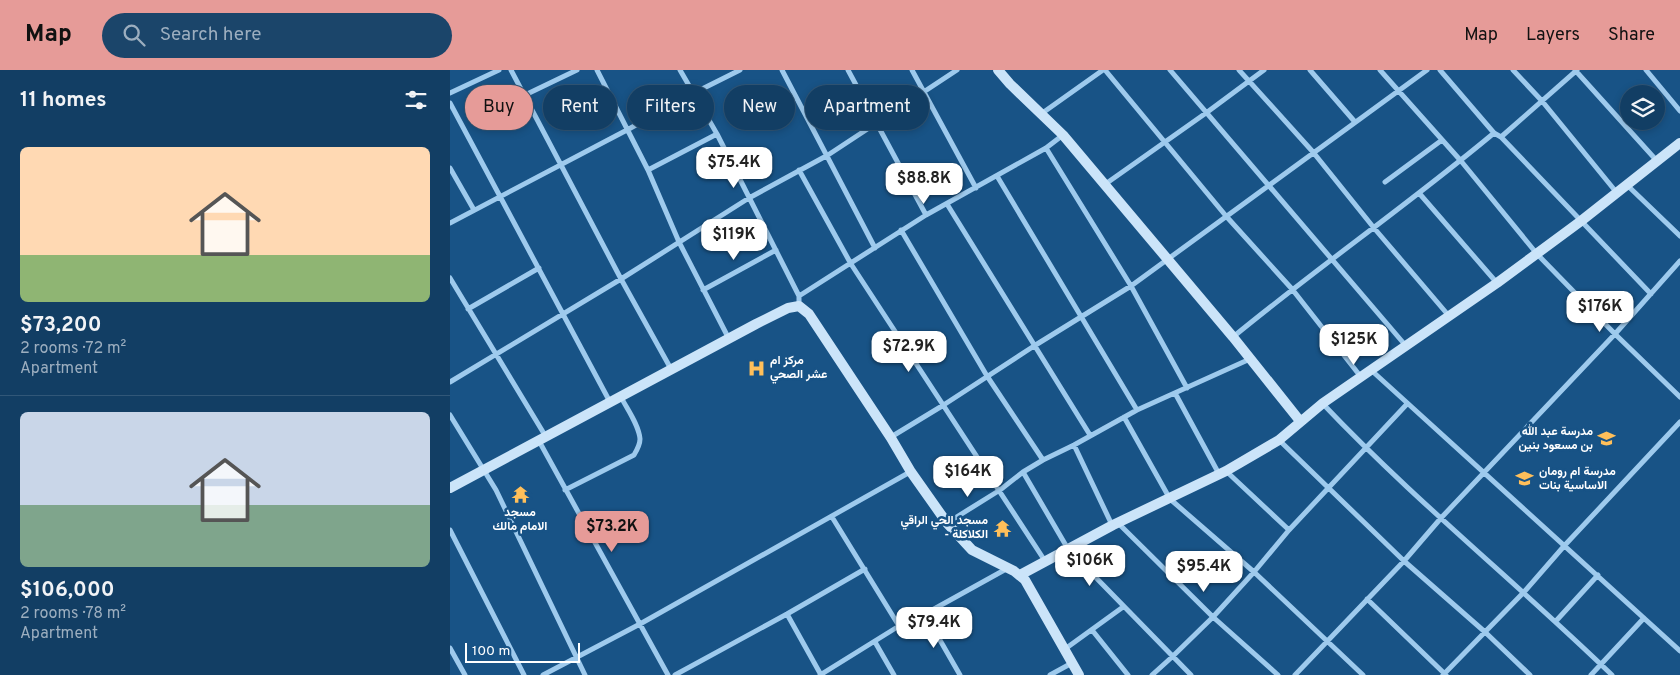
<!DOCTYPE html>
<html lang="en">
<head>
<meta charset="utf-8">
<style>
  body { margin:0; font-family:Overpass,Vazirmatn,sans-serif; background:#1b456a; color:#f1f3f6; height:100vh; display:flex; flex-direction:column; font-size:19px; white-space:nowrap }
  * { box-sizing:border-box; margin:0 }
  p { font-size:16px; color:#9caebf }
  .icon { flex:none; width:28px; height:28px; fill:none; stroke:currentColor; stroke-width:2; stroke-linecap:round; stroke-linejoin:round }
  .map { position:relative; flex:1; overflow:hidden }
  .drawer { display:flex; flex-direction:column; background:#123e64; width:450px }
  .drawer>* { flex:none }
  .banner { position:absolute; left:15px; top:15px; width:475px; height:45px; display:flex; gap:10px }
  .buttons { position:absolute; left:1170px; top:15px; display:grid; gap:10px }
  .buttons a { display:grid; place-items:center; width:45px; height:45px; border-radius:50%; background:#123e64; box-shadow:0 2px 8px #0003,0 0 0 1px #315778; font-size:25px }
  .scale { position:absolute; left:15px; bottom:12px; width:115px; box-sizing:border-box; padding-left:5px; border:2px solid #fff; border-top:0; font-size:14px; line-height:18px; white-space:nowrap; color:#fff; -webkit-text-stroke:4px #185386; paint-order:stroke }
  .price { position:absolute; translate:-50% -42px; padding:0 11px; border-radius:10px; background:#fff; color:#222; font-size:16px; line-height:32px; filter:drop-shadow(0 1px 2px #0008) }
  .price::after { content:''; position:absolute; left:50%; top:30px; width:15px; height:11px; margin-left:-8px; background:inherit; clip-path:polygon(0 0,100% 0,50% 100%) }
  .price.active { background:#e69b98; color:#111 }
  ul { padding:0; list-style:none }
  li { display:grid; align-content:center; gap:10px; height:265px; padding:0 20px }
  li+li { border-top:1px solid #315778 }
  li span { display:grid; place-items:center; height:155px; border-radius:8px; color:#555 }
  li>.icon { margin-inline-start:auto }
  span .icon { width:90px; height:90px; fill:#fffc; stroke-width:1 }
  li b { font-size:21px }
  h2 { display:flex; justify-content:space-between; align-items:center; height:60px; padding:0 20px; font-size:21px }
  .tag { padding:0 18px; border-radius:22px; background:#123e64; box-shadow:0 2px 8px #0003,0 0 0 1px #315778; font-size:18px; line-height:45px }
  .tag.active { background:#e69b98; color:#111 }
  header { display:flex; align-items:center; gap:30px; box-sizing:border-box; height:70px; padding:0 25px; background:#e69b98; color:#111 }
  header strong { font-size:24px }
  nav { display:flex; gap:28px; margin-inline-start:auto; font-size:18px }
  .search { width:350px; height:45px; background:#1b456a; display:flex; align-items:center; gap:12px; box-sizing:border-box; padding:0 18px; border-radius:28px; color:#9caebf; font-size:19px }
  main { display:flex; flex:1; min-height:0 }
  .map>svg:first-child { display:block }
</style>
</head>
<body>
<header>
<strong>Map</strong>
<div class="search"><svg class="icon" aria-label="search" viewBox="0 0 24 24"><circle cx="10" cy="10" r="6"/><path d="M15 15l6 6"/></svg>Search here</div>
<nav><a>Map</a><a>Layers</a><a>Share</a></nav>
</header>
<main>
<section class="drawer">
<h2>11 homes<svg class="icon" aria-label="filters" viewBox="0 0 24 24"><path d="M4 7h16M4 17h16"/><circle cx="9" cy="7" r="2"/><circle cx="15" cy="17" r="2"/></svg></h2>
<ul>
<li><span style="background:linear-gradient(#ffd9b3 70%,#8fb573 0)"><svg class="icon" aria-label="home" viewBox="0 0 24 24"><path d="M3 11l9-7 9 7M6 9v11h12V9"/></svg></span><div><b>$73,200</b><p>2 rooms · 72 m²</p><p>Apartment</p></div></li>
<li><span style="background:linear-gradient(#c9d6e8 60%,#7fa58c 0)"><svg class="icon" aria-label="home" viewBox="0 0 24 24"><path d="M3 11l9-7 9 7M6 9v11h12V9"/></svg></span><div><b>$106,000</b><p>2 rooms · 78 m²</p><p>Apartment</p></div></li>
</ul>
</section>
<div class="map">
<svg width="1230" height="605" viewBox="0 0 1230 605">
  <rect width="100%" height="100%" fill="#185386"/>
  <g fill="none" stroke-linecap="round" stroke-linejoin="round">
    <path stroke="#9ecaed" stroke-width="5" d="M61,0L171,209L221,299
      M147,0L198,100L229,172L279,269
      M230,0L267,64L349,226V236
      M332,0L425,178
      M398,0L476,145
      M462,0L526,118
      M655,0L776,146L842,219L911,307
      M720,0L956,276
      M789,0L863,82L924,158L999,246
      M860,0L905,52
      M930,0L1011,91L1087,184L1165,264L1230,327
      M990,0L1044,63L1051,67L1201,224
      M1063,0L1092,31L1167,123
      M1125,0L1207,91
      M1196,0L1230,41
      M0,23L49,0
      M75,25L127,0
      M0,33L160,332
      M591,44L653,0
      M1051,67L1127,0
      M596,78L681,216L737,318
      M0,98L24,140
      M198,100L267,64
      M349,100L401,194L595,491
      M547,106L687,340
      M935,112L992,70
      M654,115L756,43L814,0
      M1177,115L1230,166
      M969,123L1047,213
      M497,134L640,365
      M0,153L177,60L244,23L290,0
      M451,160L537,306L593,390
      M0,208L96,367
      M253,220L326,180
      M349,226L476,145L596,78L613,65
      M18,239L89,198
      M783,267C868,197 959,134 1044,63
      M921,300L1230,581
      M0,312L171,209L299,128L378,85L507,0
      M725,323L769,404
      M873,334C964,430 1067,513 1162,605
      M0,345L46,420L135,605
      M674,347L720,429L804,502L913,605
      M441,367L492,336L584,276L681,216L977,0
      M829,370L954,491L1035,562L1080,605
      M89,371L218,605
      M624,375L662,455
      M776,401L839,460
      M573,402L618,479L741,605
      M115,420L184,385C187,380 190,375 190,369C189,355 177,339 171,327
      M382,447L449,556
      M497,453L550,420L573,402L593,390L624,375L687,340L800,289
      M668,453L763,547L828,605
      M0,460L74,605
      M917,529L996,605
      M337,544L371,605
      M475,544L510,605
      M1106,551L1148,505
      M642,560L678,605
      M425,572L444,605
      M0,578L15,605
      M615,579L673,537
      M93,605L190,554L460,402
      M225,605L337,544L415,499
      M370,605L449,556L475,544L558,498
      M600,605L622,593
      M702,605L722,587L763,547L804,502L839,460L957,334
      M845,605L954,491L991,448L1165,264L1230,191
      M993,605L1074,522L1115,475L1230,352
      M1141,605L1194,548"/>
    <path stroke="#cbe4f9" stroke-width="10" d="M548,0L560,14L613,65L783,267L850,351
      M0,418L306,254L338,238L349,236L359,244L441,368L461,402L497,453L522,480L564,501L575,510L629,605
      M570,505L663,455L776,401L829,370L873,333L1047,213L1131,151L1230,73"/>
  </g>
  <defs>
    <symbol id="hospital-bare" viewBox="-9 -9 18 18"><path d="M-5-5h3v3.5h4V-5h3V5h-3V1.5h-4V5h-3Z" fill="#ffbf5a" stroke="#185386" stroke-width="2.5" paint-order="stroke"/></symbol>
    <symbol id="school-bare" viewBox="-9 -9 18 18"><path d="M0-5L7-2L0 1L-7-2ZM-4 1L0 2.5L4 1V4Q0 6-4 4Z" fill="#ffbf5a" stroke="#185386" stroke-width="2.5" paint-order="stroke"/></symbol>
    <symbol id="temple-bare" viewBox="-9 -9 18 18"><path d="M0-6L5-2H3V0L6.5 2.5H4V6H1.5V3h-3V6H-4V2.5H-6.5L-3 0V-2H-5Z" fill="#ffbf5a" stroke="#185386" stroke-width="2.5" paint-order="stroke"/></symbol>
  </defs>
  <g fill-rule="evenodd">
    <use href="#hospital-bare" x="294" y="286" width="25" height="25"/>
    <use href="#school-bare" x="1144" y="356" width="25" height="25"/>
    <use href="#school-bare" x="1062" y="396" width="25" height="25"/>
    <use href="#temple-bare" x="58" y="412" width="25" height="25"/>
    <use href="#temple-bare" x="540" y="446" width="25" height="25"/>
  </g>
  <g text-anchor="middle" dominant-baseline="central" stroke-width="5" stroke-linejoin="round" paint-order="stroke">
    <g font-size="12" font-weight="bold" fill="#fff" stroke="#185386" text-anchor="start">
      <text x="320" y="291">مركز ام<tspan x="320" dy="14">عشر الصحي</tspan></text>
      <text x="1143" y="362" text-anchor="end">مدرسة عبد الله<tspan x="1143" dy="14">بن مسعود بنين</tspan></text>
      <text x="1089" y="402">مدرسة ام رومان<tspan x="1089" dy="14">الاساسية بنات</tspan></text>
      <text x="70" y="443" text-anchor="middle">مسجد<tspan x="70" dy="14">الامام مالك</tspan></text>
      <text x="538" y="451" text-anchor="end">مسجد الحي الراقي<tspan x="538" dy="14">- الكلاكلة</tspan></text>
    </g>
  </g>
</svg>
<div class="buttons">
<a><svg class="icon" aria-label="layers" viewBox="0 0 24 24"><path d="M12 4l9 5-9 5-9-5zM3 14l9 5 9-5"/></svg></a>
</div>
<div class="scale">100 m</div>
<b class="price" style="left:284px;top:119px">$75.4K</b>
<b class="price" style="left:474px;top:135px">$88.8K</b>
<b class="price" style="left:284px;top:191px">$119K</b>
<b class="price" style="left:1150px;top:263px">$176K</b>
<b class="price" style="left:904px;top:296px">$125K</b>
<b class="price" style="left:459px;top:303px">$72.9K</b>
<b class="price" style="left:518px;top:428px">$164K</b>
<b class="price active" style="left:162px;top:483px">$73.2K</b>
<b class="price" style="left:640px;top:517px">$106K</b>
<b class="price" style="left:754px;top:523px">$95.4K</b>
<b class="price" style="left:484px;top:579px">$79.4K</b>
<div class="banner">
<a class="tag active">Buy</a>
<a class="tag">Rent</a>
<a class="tag">Filters</a>
<a class="tag">New</a>
<a class="tag">Apartment</a>
</div>
</div>
</main>
</body>
</html>
